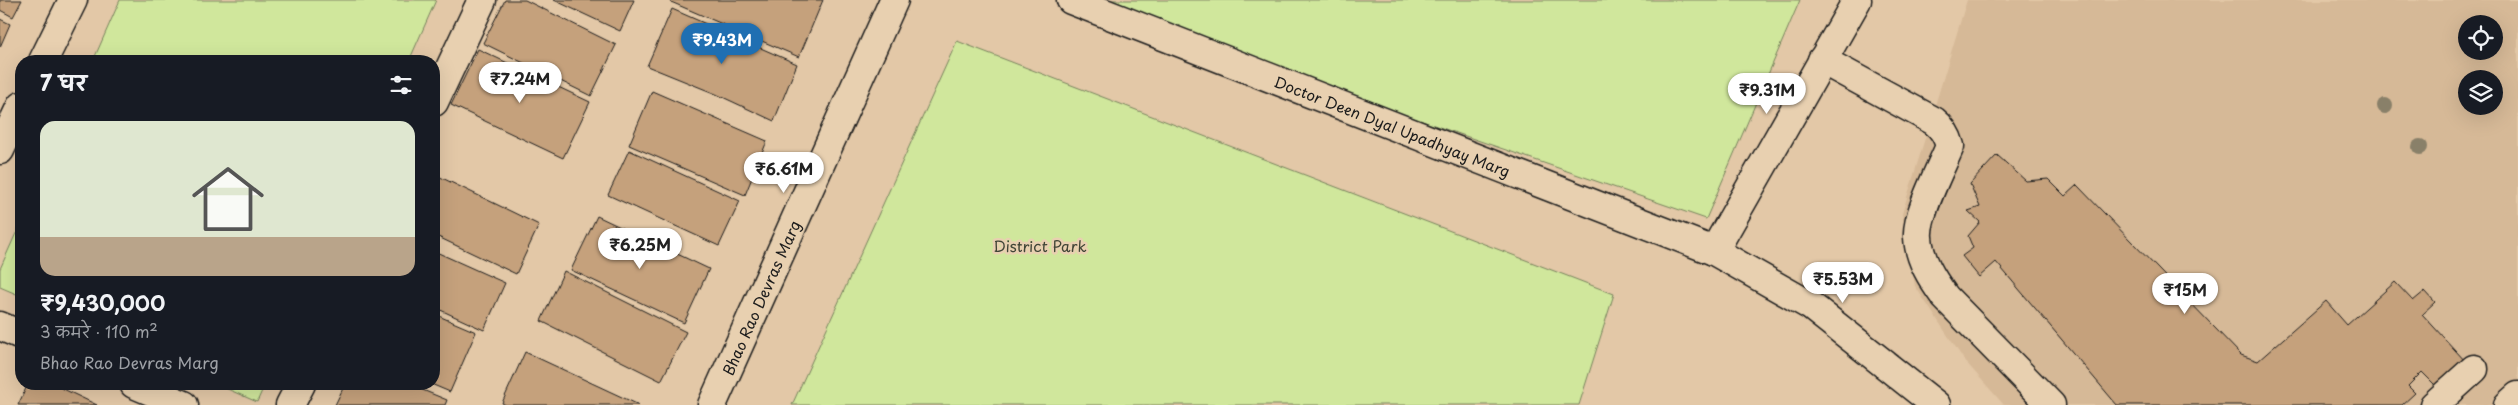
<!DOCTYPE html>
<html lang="hi">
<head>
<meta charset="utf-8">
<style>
  body { margin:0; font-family:"Playpen Sans","Playpen Sans Deva",sans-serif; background:#242831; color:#f1f3f6; height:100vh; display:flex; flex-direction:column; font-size:19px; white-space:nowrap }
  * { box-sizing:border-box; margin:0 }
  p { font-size:16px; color:#9ea1a6 }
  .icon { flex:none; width:28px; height:28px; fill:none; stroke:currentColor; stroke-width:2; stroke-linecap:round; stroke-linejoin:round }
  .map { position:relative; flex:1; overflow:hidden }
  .panel { position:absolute; left:15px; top:55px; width:425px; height:335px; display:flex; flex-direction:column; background:#171b24; border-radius:20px; box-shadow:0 5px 20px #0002 }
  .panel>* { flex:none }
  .tools { position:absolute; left:2458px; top:15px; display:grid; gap:10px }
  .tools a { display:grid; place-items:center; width:45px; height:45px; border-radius:50%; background:#171b24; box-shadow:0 5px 20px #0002; font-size:25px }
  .price { position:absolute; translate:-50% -42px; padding:0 11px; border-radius:18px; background:#fff; color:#222; font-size:16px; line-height:32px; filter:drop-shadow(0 1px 2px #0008) }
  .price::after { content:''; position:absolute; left:50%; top:30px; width:15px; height:11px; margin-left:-8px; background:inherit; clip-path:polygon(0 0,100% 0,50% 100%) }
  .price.active { background:#1f6fb2; color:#fff }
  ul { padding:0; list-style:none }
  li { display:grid; align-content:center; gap:10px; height:265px; padding:0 25px }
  li span { display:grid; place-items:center; height:155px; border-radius:15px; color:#555 }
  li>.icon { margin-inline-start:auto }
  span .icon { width:90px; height:90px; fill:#fffc; stroke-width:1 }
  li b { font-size:21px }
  h2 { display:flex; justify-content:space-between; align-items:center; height:60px; padding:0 25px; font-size:21px }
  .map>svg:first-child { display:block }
</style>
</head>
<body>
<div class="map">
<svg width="2518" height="405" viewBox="0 0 2518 405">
  <rect width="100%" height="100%" fill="#e3c8a7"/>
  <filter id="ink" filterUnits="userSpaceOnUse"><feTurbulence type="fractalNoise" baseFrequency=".02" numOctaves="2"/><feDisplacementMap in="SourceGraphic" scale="10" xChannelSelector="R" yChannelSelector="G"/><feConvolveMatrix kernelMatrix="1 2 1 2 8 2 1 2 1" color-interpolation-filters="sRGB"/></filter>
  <g filter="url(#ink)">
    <path fill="#d6b997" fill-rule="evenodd" d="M1967,0H2518V405H2004L1964,360L1915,286L1902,214ZM2466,24H2494V51H2466ZM2466,79H2494V106H2466Z"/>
    <path fill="#d0e79c" stroke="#76825c" d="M120,0H436L409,61H93Z
      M1071,0H1800L1706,219Z
      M957,41L1614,294L1579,405H792Z
      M21,222V296L0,287V269Z
      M216,384H265L257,402Z"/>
    <path fill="#c5a17c" stroke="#1c1c1c" d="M0,0H22L13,17L0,10Z
      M505,0H525L616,45L591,96L483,43Z
      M554,0H634L620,31Z
      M672,0H823L799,57L671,2Z
      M672,9L797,64L774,121L716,94L647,66Z
      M0,19L10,24L0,47Z
      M478,49L590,102L563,158L451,105Z
      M652,91L767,141L745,195L629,145Z
      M629,150L740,201L719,246L608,195Z
      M1997,155L2026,181L2048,179L2065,196L2077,185L2241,355L2258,361L2326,301L2347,325L2395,282L2413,301L2425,291L2435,302L2422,314L2466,362L2439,389L2422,372L2408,386L2415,393L2402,405H2117L1996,262L1979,277L1962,256L1973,248L1968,236L1980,222L1968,211L1980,207L1970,184Z
      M434,174L539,225L516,274L434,235Z
      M597,216L709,269L684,323L571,270Z
      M434,251L505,283L484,330L434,307Z
      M564,271L686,332L661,381L541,321Z
      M434,314L476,332L450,392L431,384H434Z
      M525,352L639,405H506L502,403Z
      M28,384H53L97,405H18Z
      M345,384H408L447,400L445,405H335Z"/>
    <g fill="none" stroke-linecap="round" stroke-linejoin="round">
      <defs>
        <g id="minor">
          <path id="s1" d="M1071,0L1714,251L1811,306L1936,405"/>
          <path d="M1822,60L1934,121C1943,128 1947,135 1950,146C1941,168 1916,215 1918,237C1919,259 1932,279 1945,297L2051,405"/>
          <path d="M43,61L73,0"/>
          <path d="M434,102L482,0"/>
          <path d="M0,150L21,106"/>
          <path d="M1714,251L1857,0"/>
          <path d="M0,326L21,335"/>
          <path d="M134,384L184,405"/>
          <path d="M290,405L301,384"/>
          <path id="s2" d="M712,405L894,0"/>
          <path d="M2434,405L2474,369"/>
          <path d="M2508,405L2518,396"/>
        </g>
      </defs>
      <use href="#minor" stroke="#1c1c1c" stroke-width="31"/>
      <use href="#minor" stroke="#e8d0b0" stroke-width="28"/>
    </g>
    <g fill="#898069">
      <circle cx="2385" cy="106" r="8"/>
      <circle cx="2420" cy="147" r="8"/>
    </g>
  </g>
  <g text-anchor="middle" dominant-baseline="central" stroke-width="5" stroke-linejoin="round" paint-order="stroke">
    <g font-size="15" fill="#1c1c1c" stroke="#e8d0b0">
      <text stroke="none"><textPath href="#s1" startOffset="345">Doctor Deen Dyal Upadhyay Marg</textPath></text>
      <text stroke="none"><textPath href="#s2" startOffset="118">Bhao Rao Devras Marg</textPath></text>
    </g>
    <g font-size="15" fill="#404536" stroke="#e8d0b0">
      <text x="1040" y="245">District Park</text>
    </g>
  </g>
</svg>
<div class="tools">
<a><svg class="icon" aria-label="locate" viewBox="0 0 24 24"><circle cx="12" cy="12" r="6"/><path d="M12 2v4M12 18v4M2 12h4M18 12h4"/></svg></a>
<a><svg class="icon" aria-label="layers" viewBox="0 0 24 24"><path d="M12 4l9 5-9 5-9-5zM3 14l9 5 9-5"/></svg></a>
</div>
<b class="price active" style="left:722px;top:65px">₹9.43M</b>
<b class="price" style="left:520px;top:104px">₹7.24M</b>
<b class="price" style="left:1767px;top:115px">₹9.31M</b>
<b class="price" style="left:784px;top:194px">₹6.61M</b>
<b class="price" style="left:640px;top:270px">₹6.25M</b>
<b class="price" style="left:1843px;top:304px">₹5.53M</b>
<b class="price" style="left:2185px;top:315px">₹15M</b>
<section class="panel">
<h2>7 घर<svg class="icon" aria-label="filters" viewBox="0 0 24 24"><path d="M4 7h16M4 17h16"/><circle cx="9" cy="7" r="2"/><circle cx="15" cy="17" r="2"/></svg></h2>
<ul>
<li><span style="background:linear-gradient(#dfe7d0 75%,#b9a48a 0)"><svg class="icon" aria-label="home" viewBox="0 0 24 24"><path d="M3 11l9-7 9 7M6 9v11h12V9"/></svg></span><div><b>₹9,430,000</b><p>3 कमरे · 110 m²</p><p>Bhao Rao Devras Marg</p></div></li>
</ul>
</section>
</div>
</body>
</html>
